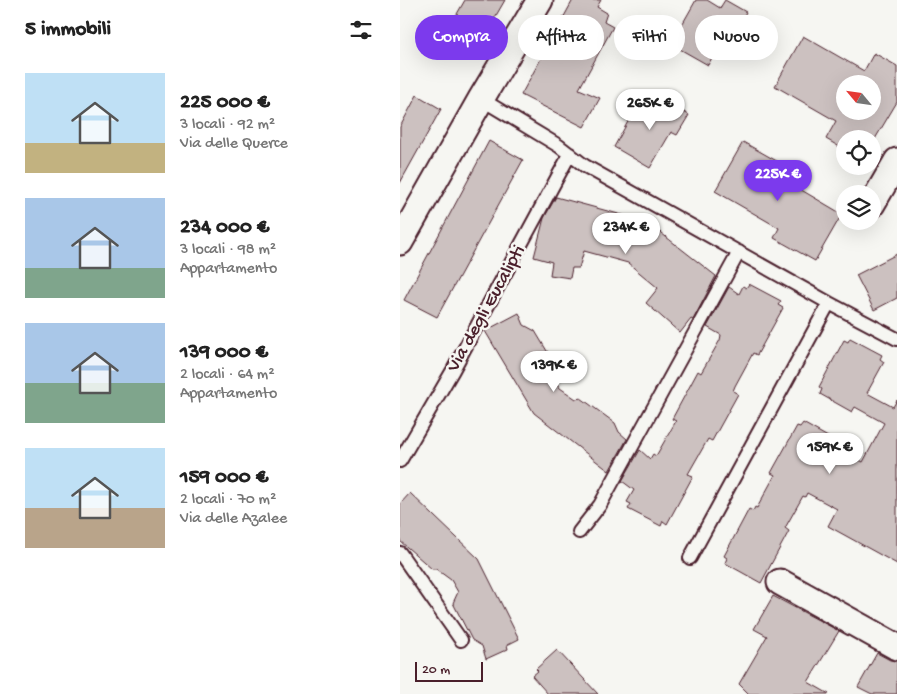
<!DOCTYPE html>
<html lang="it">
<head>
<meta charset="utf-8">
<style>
  body { margin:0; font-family:"Gochi Hand",sans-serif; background:#f2f2f2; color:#222; height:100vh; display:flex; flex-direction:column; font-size:19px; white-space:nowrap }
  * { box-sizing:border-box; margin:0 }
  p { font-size:16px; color:#767676 }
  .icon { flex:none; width:28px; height:28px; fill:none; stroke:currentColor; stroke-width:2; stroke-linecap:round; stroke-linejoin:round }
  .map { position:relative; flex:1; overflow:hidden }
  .sheet { display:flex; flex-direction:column; background:#fff; width:400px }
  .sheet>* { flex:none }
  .top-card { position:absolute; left:15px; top:15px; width:406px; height:45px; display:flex; gap:10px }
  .needle { width:32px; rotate:299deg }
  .fabs { position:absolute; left:436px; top:75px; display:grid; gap:10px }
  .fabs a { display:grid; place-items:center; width:45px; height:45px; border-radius:50%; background:#fff; box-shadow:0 5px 20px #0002; font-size:25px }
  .scale { position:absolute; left:15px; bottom:12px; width:68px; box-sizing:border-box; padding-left:5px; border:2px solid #4a1f2b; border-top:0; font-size:14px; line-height:18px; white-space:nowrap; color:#4a1f2b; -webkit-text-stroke:4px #f6f6f2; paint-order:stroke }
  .price { position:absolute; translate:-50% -42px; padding:0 11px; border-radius:18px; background:#fff; color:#222; font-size:16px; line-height:32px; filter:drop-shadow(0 1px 2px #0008) }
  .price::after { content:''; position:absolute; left:50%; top:30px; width:15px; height:11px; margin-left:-8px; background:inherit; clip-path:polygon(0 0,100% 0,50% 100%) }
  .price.active { background:#7c3aed; color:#fff }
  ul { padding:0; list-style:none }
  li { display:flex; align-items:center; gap:15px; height:125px; padding:0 25px }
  li span { display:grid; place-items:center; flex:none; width:140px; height:100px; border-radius:0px; color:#555 }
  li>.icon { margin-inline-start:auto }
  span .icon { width:60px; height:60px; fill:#fffc; stroke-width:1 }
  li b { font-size:21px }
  h2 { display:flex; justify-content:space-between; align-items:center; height:60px; padding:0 25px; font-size:21px }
  .chip { padding:0 18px; border-radius:22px; background:#fff; box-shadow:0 5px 20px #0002; font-size:18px; line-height:45px }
  .chip.active { background:#7c3aed; color:#fff }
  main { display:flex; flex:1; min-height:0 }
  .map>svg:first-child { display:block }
</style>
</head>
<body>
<main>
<section class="sheet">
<h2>5 immobili<svg class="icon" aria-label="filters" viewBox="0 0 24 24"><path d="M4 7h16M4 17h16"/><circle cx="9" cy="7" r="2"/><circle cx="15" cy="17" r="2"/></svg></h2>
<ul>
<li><span style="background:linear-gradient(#bfe0f5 70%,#c2b280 0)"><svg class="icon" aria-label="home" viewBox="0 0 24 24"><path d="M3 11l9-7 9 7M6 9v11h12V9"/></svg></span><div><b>225 000 €</b><p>3 locali · 92 m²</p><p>Via delle Querce</p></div></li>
<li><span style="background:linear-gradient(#a9c7e8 70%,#7fa58c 0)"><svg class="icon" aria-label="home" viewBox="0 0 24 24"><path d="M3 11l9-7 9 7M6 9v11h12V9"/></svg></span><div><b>234 000 €</b><p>3 locali · 98 m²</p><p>Appartamento</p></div></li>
<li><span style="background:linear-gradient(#a9c7e8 60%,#7fa58c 0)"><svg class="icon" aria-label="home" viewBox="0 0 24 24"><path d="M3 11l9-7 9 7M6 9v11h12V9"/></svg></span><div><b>139 000 €</b><p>2 locali · 64 m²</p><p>Appartamento</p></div></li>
<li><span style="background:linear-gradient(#bfe0f5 60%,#b9a48a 0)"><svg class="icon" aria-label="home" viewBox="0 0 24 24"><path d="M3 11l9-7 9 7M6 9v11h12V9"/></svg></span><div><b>159 000 €</b><p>2 locali · 70 m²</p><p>Via delle Azalee</p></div></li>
</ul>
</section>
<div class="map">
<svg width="497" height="694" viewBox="0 0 497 694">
  <rect width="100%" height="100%" fill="#f6f6f2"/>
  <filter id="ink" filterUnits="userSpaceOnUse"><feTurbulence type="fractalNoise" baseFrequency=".02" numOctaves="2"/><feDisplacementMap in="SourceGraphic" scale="10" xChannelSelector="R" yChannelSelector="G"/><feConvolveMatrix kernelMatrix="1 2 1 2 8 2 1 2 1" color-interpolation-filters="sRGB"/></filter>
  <g filter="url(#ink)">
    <path fill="#ccc1c0" stroke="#4a1f2b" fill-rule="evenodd" d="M65,0H105L75,52L45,35Z
      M173,0H201L197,7L207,13L204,22L213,27L179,89L200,98L184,127L121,95Z
      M296,0H307L320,8L325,0L346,12L335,33L328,29L308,65L271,44Z
      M403,36L464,71L474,53L497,66V102L472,144V139H445V150L426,139L436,121L375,86ZM445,84H472V111H445Z
      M17,95L41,109L0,183V127Z
      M241,98L262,111L267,103L289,115L277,135L271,132L250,168L214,147Z
      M89,141L123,160L37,317L4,300Z
      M343,142L382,164L376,175L442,214L415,261L374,238L379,228L315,191Z
      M156,197L237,219L252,226L316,276L293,320L291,319L280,333L246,303L258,288L228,263L184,251L179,268H172L170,278L150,275L152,262L134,257L144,218Z
      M497,254V298L474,310L456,275Z
      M349,284L381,301L378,305L383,308L357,355L353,353L335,386L333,391L338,394L312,441L308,439L288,474L293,476L267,524L263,521L261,526L228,509L231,504L227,502L234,490L222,481L240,450L250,459L253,454L256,456L276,421L272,419L298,371L301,373L320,340L321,335L307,327L329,287L339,294L343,286L346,288Z
      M119,313L124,325L135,331L156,366L153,378L160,388L176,399L181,398L215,423L219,432L227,439L209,471L134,413L85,331Z
      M450,338L482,355L480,359L484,362L467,393L493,407L497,400V564L428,526L437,509L407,493L405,497L403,496L385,528L389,531L361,583L325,563L327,558L324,556L349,509L353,511L355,507L357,508L375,475L371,473L397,426L400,427L403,423L435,441L432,445L463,462L484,423L455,407L452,412L420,394L422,389L419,387L444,340L448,342Z
      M10,493L79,559L119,639L107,645L108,649L86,659L82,646L72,640L53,603L58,592L51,580L36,569H32L0,541V504Z
      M373,596L439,631L408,682L429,694H349L339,684L367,636L354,629Z
      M157,650L198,694H148L132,676L138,671L136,669Z
      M477,653L490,660L497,661V694H472L458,687Z"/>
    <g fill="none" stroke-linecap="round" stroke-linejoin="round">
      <defs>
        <path id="lane" d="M81,99L159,146L185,166L429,303L497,339
          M0,461L53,370L170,154
          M179,532L200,505L339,252
          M0,553L61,640
          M290,558L429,303"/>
        <path id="street" d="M472,204L497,161
          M0,242L81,99L140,0
          M380,582L497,647"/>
      </defs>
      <use href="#lane" stroke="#4a1f2b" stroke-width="16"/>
      <use href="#street" stroke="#4a1f2b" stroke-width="29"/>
      <use href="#lane" stroke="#f6f6f2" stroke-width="12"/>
      <use href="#street" stroke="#f6f6f2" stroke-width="25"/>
    </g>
  </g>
  <g text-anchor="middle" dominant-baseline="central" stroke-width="5" stroke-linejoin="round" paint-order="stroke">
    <g font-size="19" fill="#4a1f2b" stroke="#f6f6f2">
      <text transform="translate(87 309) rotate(-61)">Via degli Eucalipti</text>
    </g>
  </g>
</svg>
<div class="fabs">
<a><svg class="needle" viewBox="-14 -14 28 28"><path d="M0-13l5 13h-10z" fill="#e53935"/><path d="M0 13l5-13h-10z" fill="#767676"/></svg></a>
<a><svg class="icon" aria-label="locate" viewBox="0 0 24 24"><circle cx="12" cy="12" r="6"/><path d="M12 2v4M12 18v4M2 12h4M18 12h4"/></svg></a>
<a><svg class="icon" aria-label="layers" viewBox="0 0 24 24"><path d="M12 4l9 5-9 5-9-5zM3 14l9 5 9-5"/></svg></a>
</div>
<div class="scale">20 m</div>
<b class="price" style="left:250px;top:131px">265K €</b>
<b class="price active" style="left:378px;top:202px">225K €</b>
<b class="price" style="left:226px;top:255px">234K €</b>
<b class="price" style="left:154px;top:393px">139K €</b>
<b class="price" style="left:430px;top:475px">159K €</b>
<div class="top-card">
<a class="chip active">Compra</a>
<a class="chip">Affitta</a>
<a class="chip">Filtri</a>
<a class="chip">Nuovo</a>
</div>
</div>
</main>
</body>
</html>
